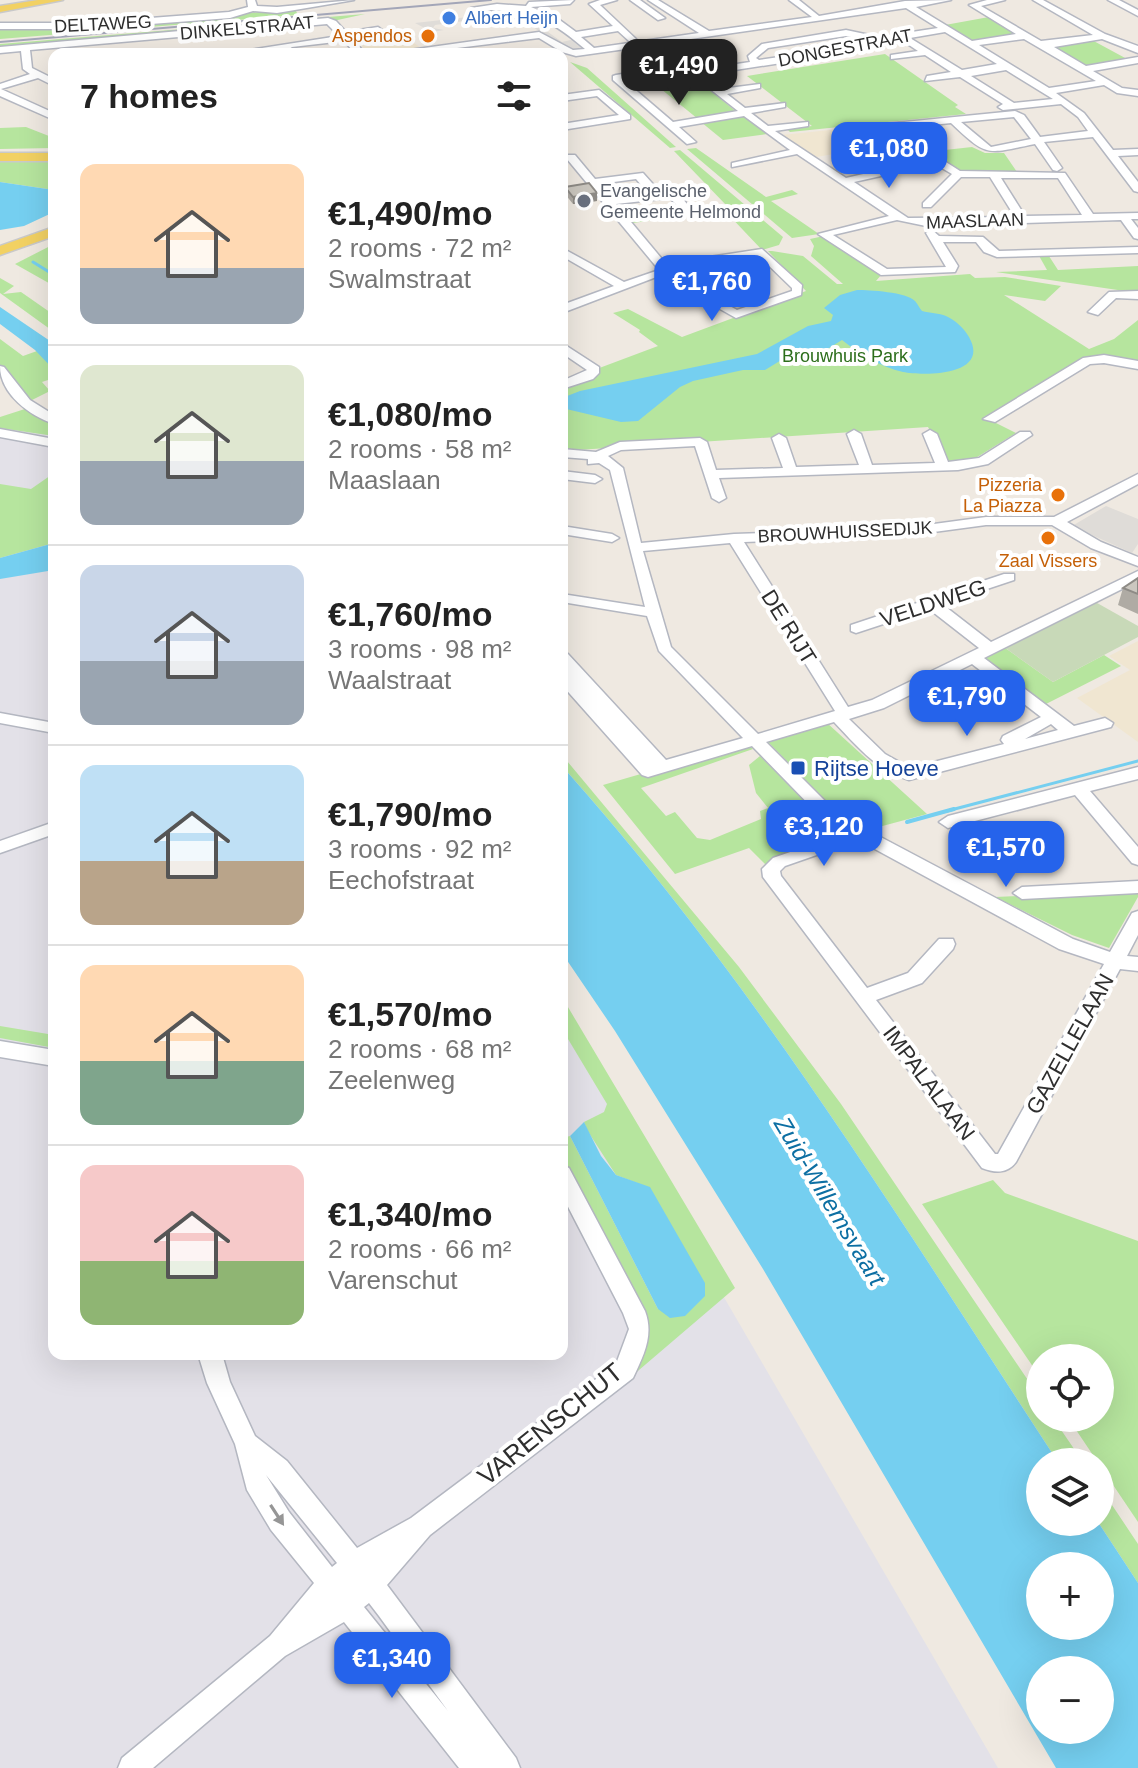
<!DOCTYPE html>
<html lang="en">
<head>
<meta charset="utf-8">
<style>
  body { margin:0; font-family:Arial,sans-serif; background:#f2f2f2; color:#222; height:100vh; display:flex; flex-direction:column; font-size:30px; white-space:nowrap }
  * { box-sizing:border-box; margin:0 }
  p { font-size:26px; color:#767676 }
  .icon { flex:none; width:44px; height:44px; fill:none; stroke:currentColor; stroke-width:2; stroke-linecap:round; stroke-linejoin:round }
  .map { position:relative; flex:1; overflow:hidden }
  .details { position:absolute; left:48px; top:48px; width:520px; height:1312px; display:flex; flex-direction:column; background:#fff; border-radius:16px; box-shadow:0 8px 32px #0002 }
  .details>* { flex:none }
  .controls { position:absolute; left:1026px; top:1344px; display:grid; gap:16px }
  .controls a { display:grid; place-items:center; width:88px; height:88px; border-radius:50%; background:#fff; box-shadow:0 8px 32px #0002; font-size:40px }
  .price { position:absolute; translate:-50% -68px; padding:0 18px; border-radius:16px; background:#2563eb; color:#fff; font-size:26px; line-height:52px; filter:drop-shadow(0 2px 4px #0008) }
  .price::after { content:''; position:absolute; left:50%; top:48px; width:24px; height:18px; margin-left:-12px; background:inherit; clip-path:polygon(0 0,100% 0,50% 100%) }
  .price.selected { background:#222; color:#fff }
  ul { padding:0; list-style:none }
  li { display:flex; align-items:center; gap:24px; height:200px; padding:0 32px }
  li+li { border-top:2px solid #e0e0e0 }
  li span { display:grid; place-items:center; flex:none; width:224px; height:160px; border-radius:16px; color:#555 }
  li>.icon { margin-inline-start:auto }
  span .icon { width:96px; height:96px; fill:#fffc; stroke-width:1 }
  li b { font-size:34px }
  h2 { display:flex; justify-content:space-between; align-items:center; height:96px; padding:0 32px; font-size:34px }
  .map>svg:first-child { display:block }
</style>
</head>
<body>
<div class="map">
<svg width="1138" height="1768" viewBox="0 0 1138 1768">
  <rect width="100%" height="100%" fill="#efe9e1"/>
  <path fill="#e3e1e8" d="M0,427L54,432V1354H562V1019L998,1768H0Z"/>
  <path fill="#f0e6d1" d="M392,29L420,47L369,54L359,43L364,42L356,34Z
    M849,128L888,153L854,161L840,153L816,157L782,135Z
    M1138,641V742L1077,698L1130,670L1109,656Z"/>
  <path fill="#b6e59e" d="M295,9L298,15L0,39V28H66Z
    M365,14L333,21L0,48V44Z
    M989,17L1018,34L973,42L945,25Z
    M1090,39L1127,59L1086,66L1048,46Z
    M885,54L958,105L955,107L966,114L790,132L787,129L812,126L747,76Z
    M570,62L587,68L676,147L670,148Z
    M701,83L738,113L698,119L661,89Z
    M742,115L767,134L723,140L701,122Z
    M26,127L54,138V148L0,149V128Z
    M972,147L985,153H1004L1017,172H959L927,152Z
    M696,148L766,197L792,190L798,194L771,201L819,234L792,238L687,149Z
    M680,150L783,237L779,245L762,250L725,211L632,223L628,218L726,205L674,151Z
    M0,160L54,161V190L0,182Z
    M824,236L882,274L876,281L970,274L975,278L1005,277L1061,286L1045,301L1004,295L1089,349L1114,339L1138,320V363L1098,355L984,417L1016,433L974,459L946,462L928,427L562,451V382L658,346L639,332L640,330L613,313L628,309L682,337L806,291L768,251H772L803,256L837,284H843L811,256L814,246L810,239Z
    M54,244V286L15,264Z
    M1047,253L1058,270L1138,266V293L996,272L1047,270L1038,254Z
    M0,278L14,286L3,294L21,292L54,315V332L0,293Z
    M0,339L23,356L37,351C46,359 54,365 54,378L42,382L50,391L28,402L0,366Z
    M28,408L54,422V436L0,428V417Z
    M54,473V543L0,558V484L31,489Z
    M1001,645L1053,682L1104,655L1121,666L1046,704L978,656Z
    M826,722L927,814L864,831L835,810L763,737Z
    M747,743L753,749L641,788L666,816L675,812L697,838L710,840L761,819L760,811L768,808L756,793L749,765L760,756L828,825L830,832L805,848L766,865L749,848L675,874L603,785Z
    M562,755L739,967L841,1104L1040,1398V1418H1053L1083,1462H1058C903,1225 752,978 562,766Z
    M1138,891V897L1109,948L1072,935L995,897Z
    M562,997L735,1288L632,1376L647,1318L562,1156V1138L570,1136L658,1309L650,1188L616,1175L587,1130L584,1122L604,1112L607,1104L562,1029Z
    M0,1026L54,1035V1048L0,1038Z
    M993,1180L1005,1193L1138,1241V1522L1068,1418H1100V1358H1040V1377L922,1204Z
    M1100,1487L1138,1544V1583L1098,1522Z"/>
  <path fill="#c8d9b8" d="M1090,599L1138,626V637L1053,682L1001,645Z"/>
  <path fill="#dfdcd8" d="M495,14L527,17L562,42L575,39L589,51H566L525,21L503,25L494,17L435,25L433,28L444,30L432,32L415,23Z
    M1106,506L1138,519V544L1132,553L1072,526Z"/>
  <path fill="#75cff0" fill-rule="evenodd" d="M0,182L54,190V212L24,226L0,230Z
    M857,290C869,290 907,292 915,301C918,304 919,308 922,311C930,313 939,313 946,316C955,320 964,328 969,337C991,376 924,376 903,372C880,367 860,354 842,340L816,356L783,359L765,370H743L693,381L680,387L638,421L621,422L562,408V398L580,391L757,354L808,326L831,321L833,315L824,308L840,295Z
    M0,307L53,343L54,370L35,350L0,324Z
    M54,543V570L0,579V558Z
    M562,766C752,978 903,1225 1058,1462H1040V1522H1098L1138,1583V1768H1056L763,1269L615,1031L562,953ZM1040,1566H1100V1626H1040ZM1040,1670H1100V1730H1040Z
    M584,1122L601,1156L616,1175L650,1187L705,1283V1296L685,1316L670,1318L658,1309L570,1136Z"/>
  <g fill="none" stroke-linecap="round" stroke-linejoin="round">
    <path stroke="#75cff0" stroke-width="3" d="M33,262L54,275
      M947,811L1138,761"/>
    <path stroke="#75cff0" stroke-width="4" d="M907,822L954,809"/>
    <defs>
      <path id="minor" d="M247,0H255L257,6L277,7L354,0L277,13L253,11L230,18L85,29H0V23H85L229,12L248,7Z
        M574,0L570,4L531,7L557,18L576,32L613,26L589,4L600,0H617L600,5L636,39L629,41L618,31L581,37L594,48L699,33L648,0H658L709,31L812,17L789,0H799L819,16L905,1L951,0L916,7L972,41L1016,34L969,5L987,0H1005L981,6L1041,41L1093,35L1033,0H1043L1105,34L1138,46V53L1102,39L1054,47L1086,66L1138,57V63L1093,71L1122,88L1138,90V96L1117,93L1104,85L1056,93L1084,113L1113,150L1138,149V155L1118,156L1138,182V192L1134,191L1093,137L1044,142L1062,168L1057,171L1053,170L1035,144C986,154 988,158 951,123L894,129L960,171L1065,173L1093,214L1138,213V219H1131L1138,228V239L1134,238L1121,220L926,226L897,220L833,235L887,269L946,267L926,233L932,230L939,236L983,237L999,251L1138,247V253L997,257L984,252L976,242H943L958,266L955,272L881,275L818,234L889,216L797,154L732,167V163L790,150L744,116L679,127L696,142L687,144L613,80V76L616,75L680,65L654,45L576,56L562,52L539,38L408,54H381L539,32L573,50L585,49C546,16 527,7 475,11L471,8L497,4L526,6L529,2ZM906,8L938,28L879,37L846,30L762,44L748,56L750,62L697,70L663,43ZM945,32L997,64L962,70L910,38ZM846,36L867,40L862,45L759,60L756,58L768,48ZM900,39L918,51L891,55V59L925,55L951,72L927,76L925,81L960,77L1003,104L998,107L1003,110L1061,104L1078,117L1088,131L1040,137L1024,115L1015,111L884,124L880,125V129L928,159L846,178L775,131L808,126V122L768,126L751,113L785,107V103L745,108L727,94L760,88V84L721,89L703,75L865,50L875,43ZM1024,39L1096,81L1049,88L979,45ZM686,70L738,111L673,122L624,80ZM1006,70L1053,99L1014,103L971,76ZM1014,117L1031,139L991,147L961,122ZM935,164L952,174L923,203V207H931L961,177H990L1015,217L908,218L854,182ZM1001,178H1058L1082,215L1025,216Z
        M630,0H640L665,18L658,20Z
        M1108,0H1119L1138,10V16Z
        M328,18L336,21L346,32L378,27L382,30L350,37L366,54H356L344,41L292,47L282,54H271L277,49L246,54L236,52L339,36L327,24L30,50L32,68L54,79V86L38,78L1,89L54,113V120L0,96V84L30,74L23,69L21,51L0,53V47Z
        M599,90L630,115V119L562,130V124L619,115L597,96L562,101V95Z
        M567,155H575L595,179L643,173L660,192H677L692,210L683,212L670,198L616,204L672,271L562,313V305L614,286L562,256V248L624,282L659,270L567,159ZM636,179L649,194L611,199L599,184Z
        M762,249L802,285L801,295L736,318L672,282L683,261ZM759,256L792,288V291L737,310L684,281L691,266Z
        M1138,291V299L1116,298L1098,315L1088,312L1109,292Z
        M562,343L599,367V373L593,379L562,389V381L587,370L562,353Z
        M1104,355L1138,361V369L1104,363L1090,364L995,422L983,419L1083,358Z
        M0,366L4,367L30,400L54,415V424C30,416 0,394 0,366Z
        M0,429L54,439V447L0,437Z
        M854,430L861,434L872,465L935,463L923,434L930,430L937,434L948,462L979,458L1020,432H1030L1032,435L988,464L958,470L719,478L726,498L719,502L712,498L695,446L621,450L608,456L623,468L641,543L734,534L904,528L986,517H1054L1138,474V484L1067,522L1101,542L1138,557V566L1091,548L1052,525H986L904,536L744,542L848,707L872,700L979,648L929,609L856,633L851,631V625L1004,574H1014V580L942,604L991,642L1138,571V581L984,658L1074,726L1105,718L1113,723L1111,727L909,780C876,770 857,746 834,722L766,742L839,815L1073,939L1110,952L1132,913L1138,911V935L1127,956L1138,957V971L1120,969L1016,1162C1007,1174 995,1173 982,1168L763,877L762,869L773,858L819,842L835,828L827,823L752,746L648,777L642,775L562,685V670L566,671L562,666V652L568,654L666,760L743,738L659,651L647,616L562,602V594L645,607L610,470L599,463L588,464V459L562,457V449L596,452L620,442L700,438L707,442L716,470L783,468L772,438L779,434L786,438L796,467L859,465L847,434ZM730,543L835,711L758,734L671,647L643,551ZM972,664L1041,717L1003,736L1001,740L1004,744L910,768L885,754L849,719L884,708ZM1051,724L1058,730L1025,739ZM849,835L1059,949L1104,964L998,1154H995L876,1000L922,983L953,949L955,944L953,939H939L908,973L867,988L781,876L780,871L785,866L831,850Z
        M562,471L595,475L602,479L595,483L562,479Z
        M562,526L612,534L619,538L612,542L562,534Z
        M0,713L54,723V733L0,723Z
        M1138,767V779L1090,791L1138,847V865L1132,863L1075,795L948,828L939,822L948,816Z
        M54,822V834L0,853V841Z
        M1138,881V893L1022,899L1013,893L1022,887Z
        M0,1041L54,1050V1066L0,1057Z
        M562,1165L569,1168L645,1311C654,1335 644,1355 633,1378L430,1535L387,1585L516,1758L520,1768H459L344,1622L285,1656L153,1768H118L122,1758L270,1636L314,1583L271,1530L247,1490L235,1444L207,1383L198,1354H222L230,1382L255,1436L287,1461L357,1548L411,1518L616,1364L629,1329L623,1313L562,1195ZM266,1475L337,1563L332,1567L289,1512ZM369,1603L379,1616L448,1711L364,1607Z"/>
      <path id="major" d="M38,0H63L0,12V6Z
        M0,153H54V161H0Z
        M54,227V236L0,255V246Z"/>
    </defs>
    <use href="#minor" stroke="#b4b7c1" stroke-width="3"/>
    <use href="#major" stroke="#c9c9c9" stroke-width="3"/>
    <use href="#minor" fill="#fff" fill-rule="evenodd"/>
    <use href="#major" fill="#f2d163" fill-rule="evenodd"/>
    <path stroke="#a3a6b8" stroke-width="2" d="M0,42L491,0"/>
  </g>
  <path fill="#afaba4" d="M565,187L597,201L573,204L565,194Z
    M1138,578V614L1118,605L1123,588Z"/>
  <path fill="#8e8b86" d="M597,193V201L573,204V197Z"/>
  <path fill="#cbc7bf" stroke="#8e8b86" stroke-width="2" d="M589,183L597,193L573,197L565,187Z
    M1138,578V594L1123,588Z"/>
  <defs><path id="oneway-solid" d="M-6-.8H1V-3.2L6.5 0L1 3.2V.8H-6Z" transform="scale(2)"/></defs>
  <use fill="#969696" href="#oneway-solid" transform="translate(277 1515) rotate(57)"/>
  <circle fill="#3f7fe0" stroke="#fff" stroke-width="3" cx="449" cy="18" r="8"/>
  <g fill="#e8710a" stroke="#fff" stroke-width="3">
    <circle cx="428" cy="36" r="8"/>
    <circle cx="1058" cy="495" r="8"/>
    <circle cx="1048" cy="538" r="8"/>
  </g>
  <circle fill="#6b7280" stroke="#fff" stroke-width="3" cx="584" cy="201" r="8"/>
  <rect fill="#1a4fb4" stroke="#fff" stroke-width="3" x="790" y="760" width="16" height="16" rx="4"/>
  <g text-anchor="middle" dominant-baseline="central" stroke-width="8" stroke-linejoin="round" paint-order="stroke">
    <g font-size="18" fill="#366cbe" stroke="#fff" text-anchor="start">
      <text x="465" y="18">Albert Heijn</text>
    </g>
    <g font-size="18" fill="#2e2e2e" stroke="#fff">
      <text transform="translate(103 24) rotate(-3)">DELTAWEG</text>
      <text transform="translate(247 28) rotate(-5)">DINKELSTRAAT</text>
      <text transform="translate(845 48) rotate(-11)">DONGESTRAAT</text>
      <text transform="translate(975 221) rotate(-2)">MAASLAAN</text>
      <text transform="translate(845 532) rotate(-3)">BROUWHUISSEDIJK</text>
    </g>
    <g font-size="18" fill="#c56008" stroke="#fff" text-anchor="end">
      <text x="412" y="36">Aspendos</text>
      <text x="1042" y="485">Pizzeria<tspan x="1042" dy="21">La Piazza</tspan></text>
      <text x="1048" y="561" text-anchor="middle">Zaal Vissers</text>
    </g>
    <g font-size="18" fill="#5b616d" stroke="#fff" text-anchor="start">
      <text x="600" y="191">Evangelische<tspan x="600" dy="21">Gemeente Helmond</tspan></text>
    </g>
    <g font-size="18" fill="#2c6e1b" stroke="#fff">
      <text x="845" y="356">Brouwhuis Park</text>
    </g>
    <g font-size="22" fill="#2e2e2e" stroke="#fff">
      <text transform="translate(933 603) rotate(-18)">VELDWEG</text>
      <text transform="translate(789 627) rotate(58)">DE RIJT</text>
      <text transform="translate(1070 1044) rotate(-61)">GAZELLELAAN</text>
      <text transform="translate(929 1083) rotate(53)">IMPALALAAN</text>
    </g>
    <g font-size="22" fill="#164399" stroke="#fff" text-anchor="start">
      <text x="814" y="768">Rijtse Hoeve</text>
    </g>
    <g font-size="24" font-style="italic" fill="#0d6fa3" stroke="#fff">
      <text transform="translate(830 1201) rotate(59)">Zuid-Willemsvaart</text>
    </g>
    <g font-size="26" fill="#2e2e2e" stroke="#fff">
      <text transform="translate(550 1424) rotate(-39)">VARENSCHUT</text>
    </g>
  </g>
</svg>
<div class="controls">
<a><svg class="icon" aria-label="locate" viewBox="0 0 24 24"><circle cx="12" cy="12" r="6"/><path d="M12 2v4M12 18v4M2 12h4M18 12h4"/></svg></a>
<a><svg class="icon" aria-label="layers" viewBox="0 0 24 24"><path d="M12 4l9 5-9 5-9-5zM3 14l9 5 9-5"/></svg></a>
<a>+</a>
<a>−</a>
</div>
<b class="price selected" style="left:679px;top:107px">€1,490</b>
<b class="price" style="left:889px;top:190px">€1,080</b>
<b class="price" style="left:712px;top:323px">€1,760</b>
<b class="price" style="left:967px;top:738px">€1,790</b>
<b class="price" style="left:824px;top:868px">€3,120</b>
<b class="price" style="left:1006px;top:889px">€1,570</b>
<b class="price" style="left:392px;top:1700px">€1,340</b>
<section class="details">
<h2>7 homes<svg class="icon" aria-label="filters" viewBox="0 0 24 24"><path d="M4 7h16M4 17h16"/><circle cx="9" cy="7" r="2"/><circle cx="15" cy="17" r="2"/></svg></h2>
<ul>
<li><span style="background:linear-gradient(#ffd9b3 65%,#9aa5b1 0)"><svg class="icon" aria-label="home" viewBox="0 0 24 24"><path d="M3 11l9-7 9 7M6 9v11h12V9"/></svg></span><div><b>€1,490/mo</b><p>2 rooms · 72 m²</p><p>Swalmstraat</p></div></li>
<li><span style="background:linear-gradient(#dfe7d0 60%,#9aa5b1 0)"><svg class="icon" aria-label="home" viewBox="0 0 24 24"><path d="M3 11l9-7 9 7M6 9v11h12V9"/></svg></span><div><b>€1,080/mo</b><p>2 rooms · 58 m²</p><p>Maaslaan</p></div></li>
<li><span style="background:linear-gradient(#c9d6e8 60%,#9aa5b1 0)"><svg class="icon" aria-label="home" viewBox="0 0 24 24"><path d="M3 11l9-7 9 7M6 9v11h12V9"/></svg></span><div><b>€1,760/mo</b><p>3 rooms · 98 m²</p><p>Waalstraat</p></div></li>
<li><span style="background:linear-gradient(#bfe0f5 60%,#b9a48a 0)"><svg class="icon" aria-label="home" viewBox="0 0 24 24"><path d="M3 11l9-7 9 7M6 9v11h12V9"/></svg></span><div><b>€1,790/mo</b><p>3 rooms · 92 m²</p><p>Eechofstraat</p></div></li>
<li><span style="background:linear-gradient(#ffd9b3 60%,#7fa58c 0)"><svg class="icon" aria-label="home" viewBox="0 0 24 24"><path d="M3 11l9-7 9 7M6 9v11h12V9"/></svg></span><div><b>€1,570/mo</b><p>2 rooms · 68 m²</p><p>Zeelenweg</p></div></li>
<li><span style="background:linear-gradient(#f6c9c9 60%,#8fb573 0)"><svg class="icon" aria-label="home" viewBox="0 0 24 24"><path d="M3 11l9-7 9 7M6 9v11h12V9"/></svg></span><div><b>€1,340/mo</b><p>2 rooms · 66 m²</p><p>Varenschut</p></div></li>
</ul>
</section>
</div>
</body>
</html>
